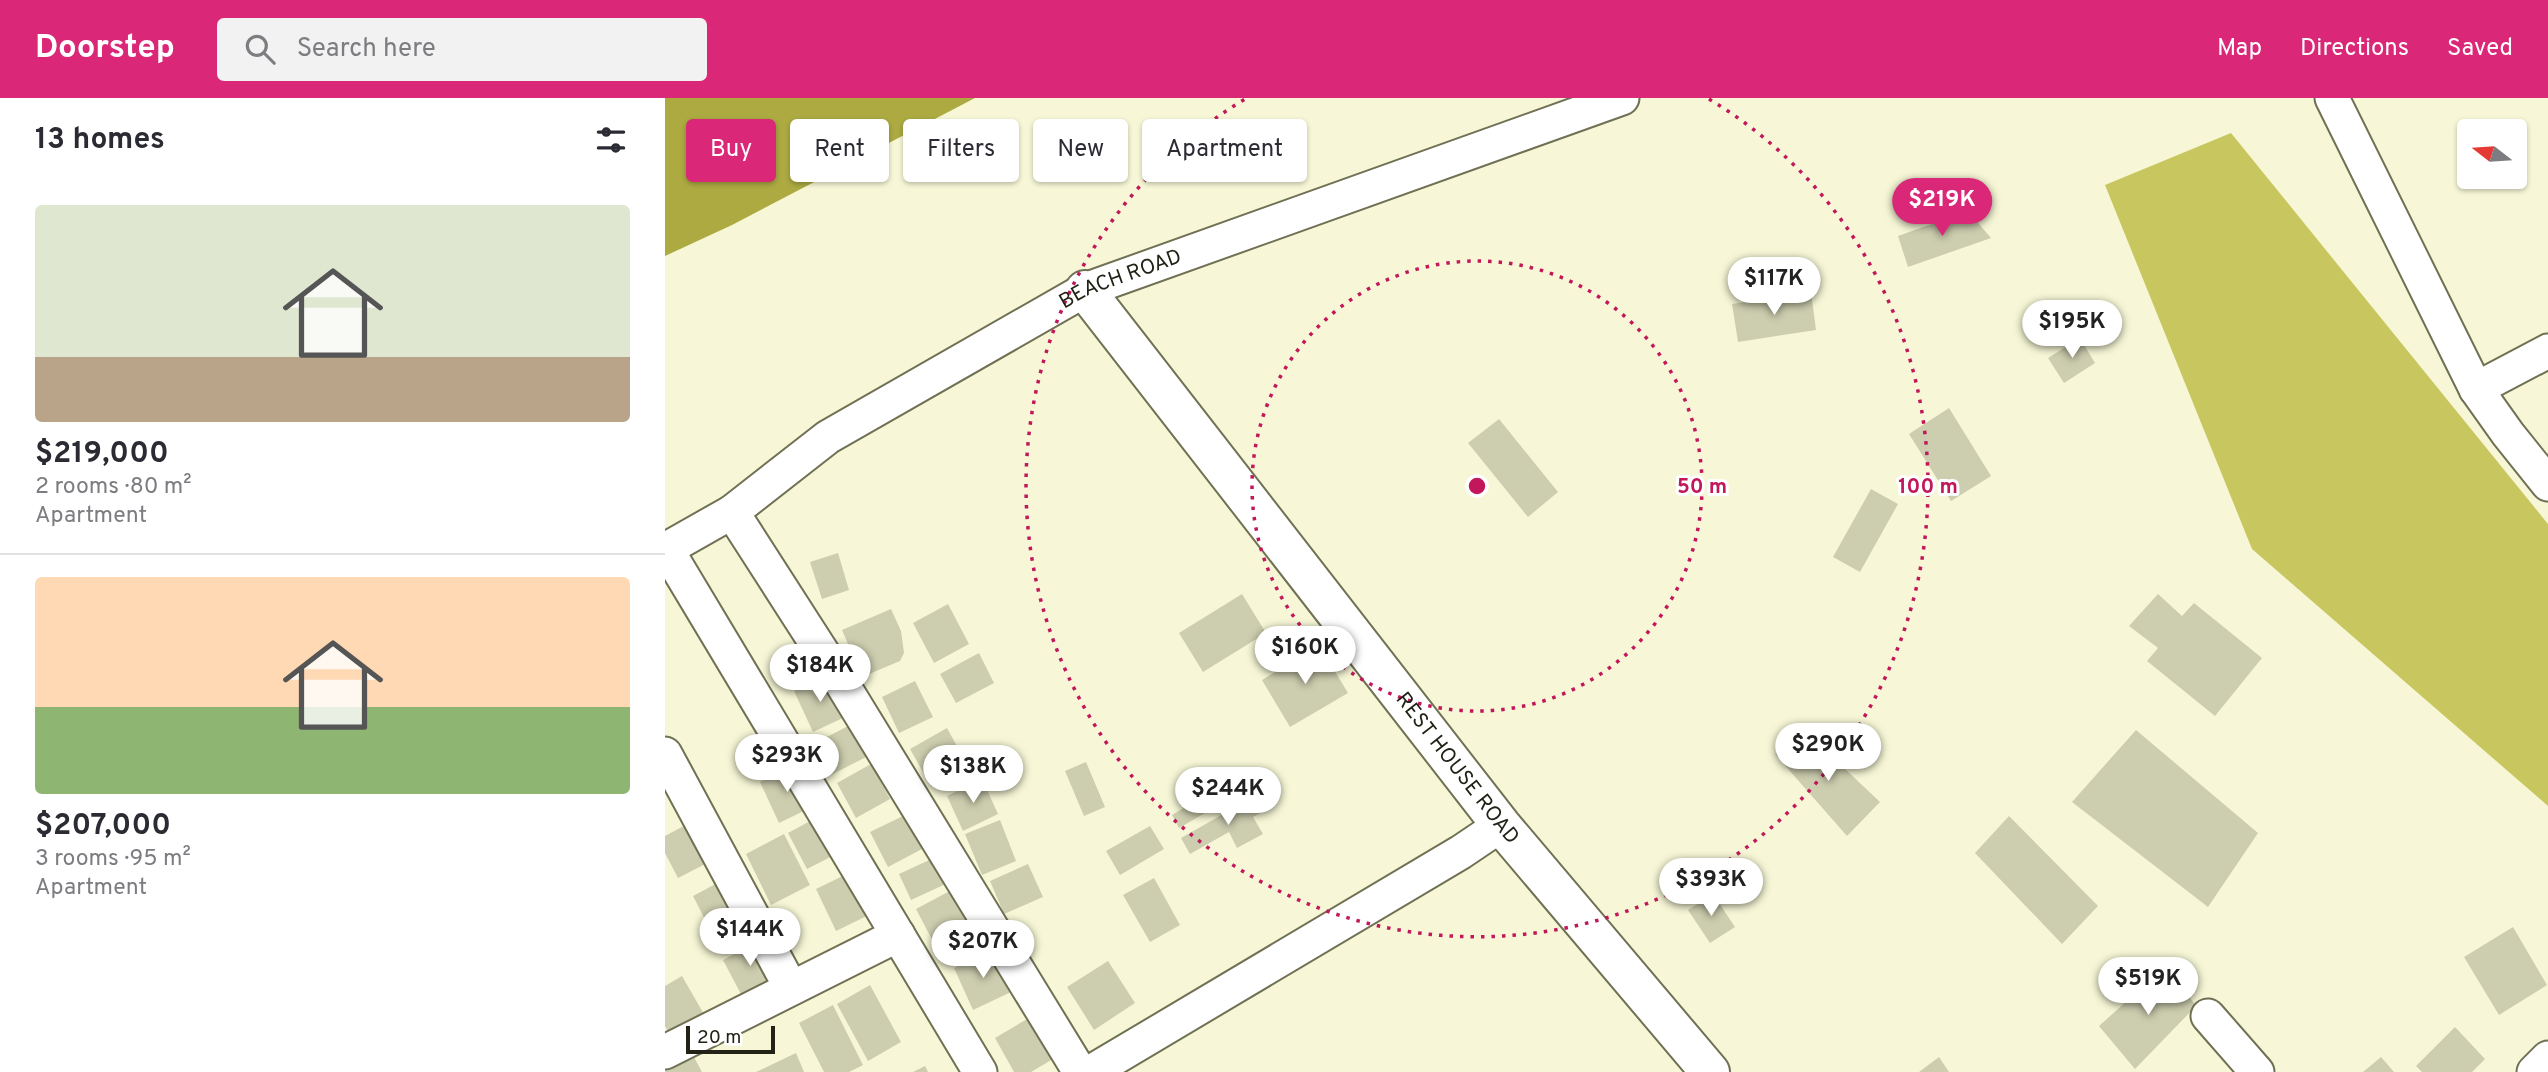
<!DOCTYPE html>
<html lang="en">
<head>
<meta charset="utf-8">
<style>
  body { margin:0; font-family:Overpass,sans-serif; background:#f2f2f3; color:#2b2b33; height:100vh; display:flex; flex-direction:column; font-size:26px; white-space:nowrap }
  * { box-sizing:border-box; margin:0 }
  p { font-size:23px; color:#7c7c81 }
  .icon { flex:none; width:38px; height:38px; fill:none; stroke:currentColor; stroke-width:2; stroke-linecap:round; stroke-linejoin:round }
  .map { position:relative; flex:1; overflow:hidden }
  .details { display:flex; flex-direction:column; background:#fff; width:665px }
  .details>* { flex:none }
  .top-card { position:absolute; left:21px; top:21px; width:665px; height:63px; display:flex; gap:14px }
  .needle { width:46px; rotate:287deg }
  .controls { position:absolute; left:1792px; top:21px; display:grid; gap:14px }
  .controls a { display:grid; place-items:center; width:70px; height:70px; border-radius:7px; background:#fff; box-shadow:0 2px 5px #0004; font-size:35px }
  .scale { position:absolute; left:21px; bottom:18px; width:89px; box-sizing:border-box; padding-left:7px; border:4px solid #222216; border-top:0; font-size:19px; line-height:24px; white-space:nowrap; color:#222216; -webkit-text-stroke:5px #fff; paint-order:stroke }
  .price { position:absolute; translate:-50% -60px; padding:0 16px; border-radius:24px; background:#fff; color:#222; font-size:23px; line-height:46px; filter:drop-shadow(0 2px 4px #0008) }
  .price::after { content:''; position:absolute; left:50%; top:42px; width:21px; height:16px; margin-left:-10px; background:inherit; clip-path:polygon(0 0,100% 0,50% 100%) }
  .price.on { background:#db2777; color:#fff }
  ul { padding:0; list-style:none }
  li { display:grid; align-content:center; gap:14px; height:371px; padding:0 35px }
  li+li { border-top:2px solid #e1e1e2 }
  li span { display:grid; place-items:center; height:217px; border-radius:7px; color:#555 }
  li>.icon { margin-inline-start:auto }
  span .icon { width:126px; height:126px; fill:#fffc; stroke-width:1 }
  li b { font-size:30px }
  h2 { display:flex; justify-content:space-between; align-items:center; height:84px; padding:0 35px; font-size:30px }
  .chip { padding:0 24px; border-radius:7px; background:#fff; box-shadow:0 2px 5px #0004; font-size:24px; line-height:63px }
  .chip.on { background:#db2777; color:#fff }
  header { display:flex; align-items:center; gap:42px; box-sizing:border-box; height:98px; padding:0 35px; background:#db2777; color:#fff }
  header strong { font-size:33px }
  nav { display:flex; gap:38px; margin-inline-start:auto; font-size:24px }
  .search { width:490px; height:63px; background:#f2f2f3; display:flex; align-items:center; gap:18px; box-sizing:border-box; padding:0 24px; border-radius:7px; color:#7c7c81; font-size:26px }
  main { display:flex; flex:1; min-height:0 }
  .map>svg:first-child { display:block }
</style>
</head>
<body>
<header>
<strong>Doorstep</strong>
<div class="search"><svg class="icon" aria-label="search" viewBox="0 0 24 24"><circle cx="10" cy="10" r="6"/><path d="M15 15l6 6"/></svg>Search here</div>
<nav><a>Map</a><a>Directions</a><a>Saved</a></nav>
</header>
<main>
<section class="details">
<h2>13 homes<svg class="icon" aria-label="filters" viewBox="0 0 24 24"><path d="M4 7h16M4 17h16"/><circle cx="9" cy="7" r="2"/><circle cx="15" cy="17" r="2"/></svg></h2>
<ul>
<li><span style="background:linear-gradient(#dfe7d0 70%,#b9a48a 0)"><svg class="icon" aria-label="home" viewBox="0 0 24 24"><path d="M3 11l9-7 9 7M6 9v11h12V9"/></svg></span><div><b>$219,000</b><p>2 rooms · 80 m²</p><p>Apartment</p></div></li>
<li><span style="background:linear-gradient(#ffd9b3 60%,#8fb573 0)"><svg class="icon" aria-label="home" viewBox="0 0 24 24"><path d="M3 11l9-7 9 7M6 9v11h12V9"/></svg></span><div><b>$207,000</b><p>3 rooms · 95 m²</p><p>Apartment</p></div></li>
</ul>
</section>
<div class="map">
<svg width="1883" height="974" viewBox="0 0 1883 974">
  <rect width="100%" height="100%" fill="#f7f7d7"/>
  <path fill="#c8c75f" d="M1566,35L1883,426V708L1587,451L1440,87Z"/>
  <path fill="#acaa41" d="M0,0H310L67,127L0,158Z"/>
  <path fill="#cdceaf" d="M1303,113L1326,140L1243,169L1233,138Z
    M1146,194L1151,232L1073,244L1067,206Z
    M1415,240L1430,265L1399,285L1383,260Z
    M1284,310L1326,378L1286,403L1244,336Z
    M834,321L893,394L863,419L803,345Z
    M1206,391L1233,406L1195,474L1168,459Z
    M173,455L184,492L157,501L145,464Z
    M577,496L601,535L538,574L514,535Z
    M1493,496L1517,518L1529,505L1597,560L1550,618L1482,563L1493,550L1464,528Z
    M283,506L304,546L269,565L248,525Z
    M226,511L236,533L239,555L235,563L197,579L177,532Z
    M654,547L683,595L625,629L597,582Z
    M314,555L329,585L291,605L275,576Z
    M162,579L180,619L148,634L129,593Z
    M250,583L268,619L234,635L217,599Z
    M189,625L205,657L166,677L150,645Z
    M282,630L303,668L266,688L245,651Z
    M1471,632L1593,735L1543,809L1407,704Z
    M1142,635L1215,704L1182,738L1110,656Z
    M421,664L440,709L419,718L400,673Z
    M206,666L225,701L191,720L172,685Z
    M129,667L149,708L114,725L95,684Z
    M317,681L333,716L298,733L282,698Z
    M590,698L599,713L588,719L598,736L572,750L564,734L525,756L516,740Z
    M532,702L540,715L514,730L507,717Z
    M160,715L179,752L142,771L123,735Z
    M242,716L259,750L223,769L205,734Z
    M1344,718L1433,808L1397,846L1310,755Z
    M335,722L351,763L317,777L300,736Z
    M28,723L48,762L13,780L0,755V738Z
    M485,728L499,751L455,777L441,753Z
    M119,736L145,787L106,807L81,756Z
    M273,758L285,784L246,802L234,776Z
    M363,766L378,799L339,816L325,783Z
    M194,770L214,812L171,833L151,791Z
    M489,780L515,827L485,844L458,797Z
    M58,782L81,827L51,843L28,798Z
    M296,787L319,831L274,855L251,811Z
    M1048,796L1070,829L1045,845L1023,812Z
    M1848,829L1882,887L1834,917L1799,859Z
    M93,843L112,879L77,898L58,862Z
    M327,852L346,894L308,912L289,870Z
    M443,863L470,905L429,932L402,889Z
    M1502,867L1531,908L1470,971L1434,928Z
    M17,878L44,925L9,945L0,928V888Z
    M205,887L236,944L203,963L172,906Z
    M168,907L198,967L184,974H159L134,925Z
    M369,917L393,958L366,974H349L330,940Z
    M1790,929L1820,961L1807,974H1757L1751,968Z
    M131,955L139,974H91Z
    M29,959L37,974H0V973Z
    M1274,959L1284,974H1254Z
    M1716,959L1729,974H1698Z
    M260,968L263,974H248Z"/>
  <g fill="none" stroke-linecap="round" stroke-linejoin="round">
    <defs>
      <g id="street">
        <path d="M1667,0L1811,291L1843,336L1883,386"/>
        <path d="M1811,291L1883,253"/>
        <path d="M67,414L173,579L415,974"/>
        <path id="s1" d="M0,452L67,414L163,339L420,192L957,0"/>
        <path d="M2,452L315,974"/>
        <path d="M0,656L126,890"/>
        <path d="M1543,918L1592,974"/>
        <path d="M0,954L233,837"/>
        <path d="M426,974L796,754L836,727"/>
        <path d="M1869,974L1883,960"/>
      </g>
      <g id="primary">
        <path id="s2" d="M420,192L836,727L1045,974"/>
      </g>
    </defs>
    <use href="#street" stroke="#707054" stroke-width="37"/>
    <use href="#primary" stroke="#707054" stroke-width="42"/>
    <use href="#street" stroke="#fff" stroke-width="33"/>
    <use href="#primary" stroke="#fff" stroke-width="38"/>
  </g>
  <g fill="none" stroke="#c2185b" stroke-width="3.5" stroke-dasharray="3.5 7">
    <circle cx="812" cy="388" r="225"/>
    <path d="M1044 1A451 451 0 1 1 580 1"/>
  </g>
  <g text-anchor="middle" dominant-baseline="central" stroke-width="6" stroke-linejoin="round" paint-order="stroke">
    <g font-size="21" fill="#222216" stroke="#fff">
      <text stroke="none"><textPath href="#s1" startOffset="532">BEACH ROAD</textPath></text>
      <text stroke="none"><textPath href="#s2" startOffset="606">REST HOUSE ROAD</textPath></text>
    </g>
  </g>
  <circle cx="812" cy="388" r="10" fill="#c2185b" stroke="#fff" stroke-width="3.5"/>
  <g font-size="21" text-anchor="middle" font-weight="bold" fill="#c2185b" stroke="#fff" stroke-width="6" stroke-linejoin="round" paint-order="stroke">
    <text x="1037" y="395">50 m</text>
    <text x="1263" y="395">100 m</text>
  </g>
</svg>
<div class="controls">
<a><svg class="needle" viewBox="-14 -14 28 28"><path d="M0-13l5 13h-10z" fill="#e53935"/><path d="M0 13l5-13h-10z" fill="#7c7c81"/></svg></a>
</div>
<div class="scale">20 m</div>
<b class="price on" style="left:1277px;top:140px">$219K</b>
<b class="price" style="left:1109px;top:219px">$117K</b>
<b class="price" style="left:1407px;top:262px">$195K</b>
<b class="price" style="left:640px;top:588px">$160K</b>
<b class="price" style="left:155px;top:606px">$184K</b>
<b class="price" style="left:1163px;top:685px">$290K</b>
<b class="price" style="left:122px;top:696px">$293K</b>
<b class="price" style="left:308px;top:707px">$138K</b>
<b class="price" style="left:563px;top:729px">$244K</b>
<b class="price" style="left:1046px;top:820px">$393K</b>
<b class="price" style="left:85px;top:870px">$144K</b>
<b class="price" style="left:318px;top:882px">$207K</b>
<b class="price" style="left:1483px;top:919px">$519K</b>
<div class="top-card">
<a class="chip on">Buy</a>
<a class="chip">Rent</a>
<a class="chip">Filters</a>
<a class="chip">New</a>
<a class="chip">Apartment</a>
</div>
</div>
</main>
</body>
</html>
